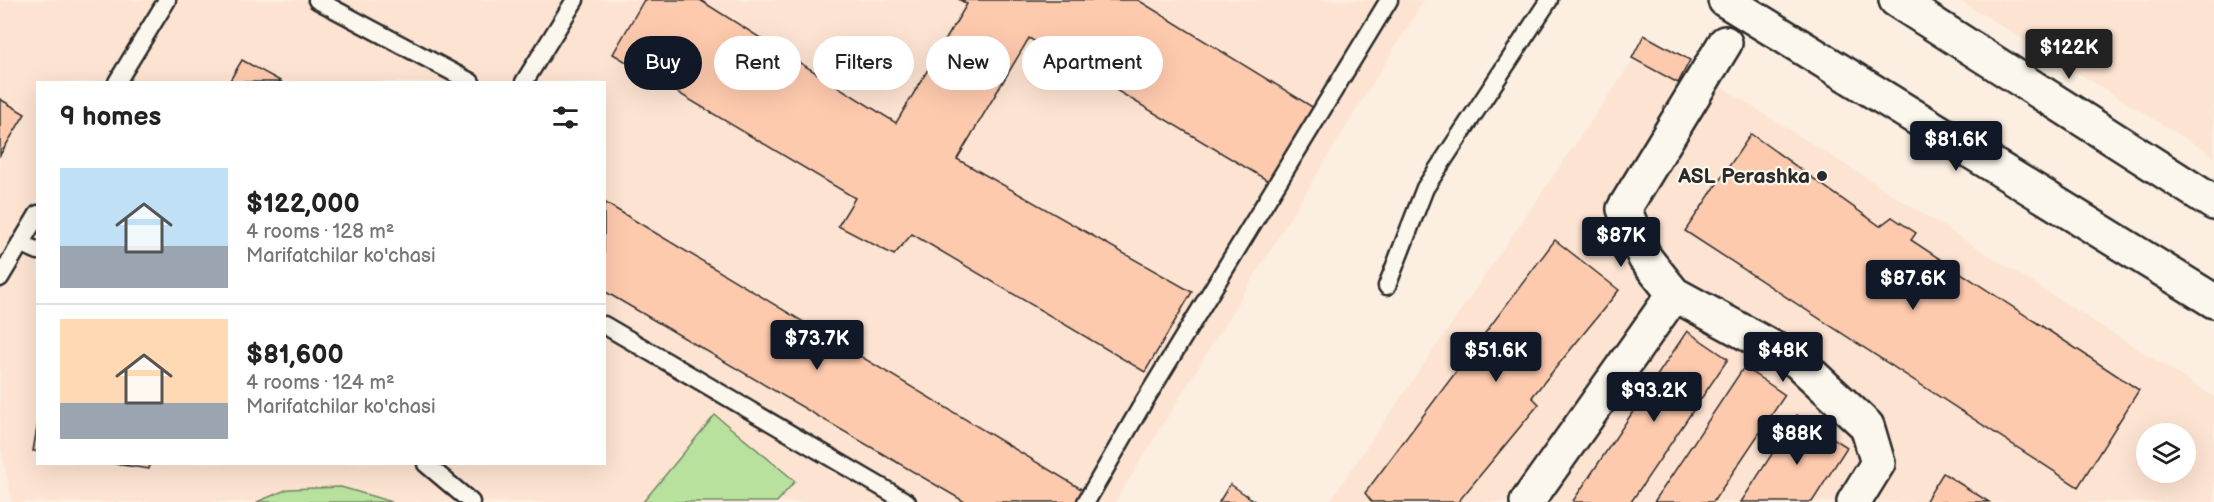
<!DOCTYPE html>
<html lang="en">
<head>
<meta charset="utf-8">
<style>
  body { margin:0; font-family:"Balsamiq Sans",sans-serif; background:#f2f2f2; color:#222; height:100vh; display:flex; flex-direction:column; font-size:22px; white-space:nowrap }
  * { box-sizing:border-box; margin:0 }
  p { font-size:20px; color:#767676 }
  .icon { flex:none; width:33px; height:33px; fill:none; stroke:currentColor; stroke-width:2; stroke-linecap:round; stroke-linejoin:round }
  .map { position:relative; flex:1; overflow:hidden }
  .details { position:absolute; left:36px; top:81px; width:570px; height:384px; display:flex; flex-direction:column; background:#fff; border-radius:0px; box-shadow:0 6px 24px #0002 }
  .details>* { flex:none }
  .guide { position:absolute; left:624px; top:36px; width:570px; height:54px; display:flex; gap:12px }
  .fabs { position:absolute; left:2136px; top:423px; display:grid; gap:12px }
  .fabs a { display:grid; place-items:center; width:60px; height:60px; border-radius:50%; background:#fff; box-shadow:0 6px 24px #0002; font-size:30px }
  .price { position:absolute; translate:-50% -51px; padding:0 14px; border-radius:6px; background:#111827; color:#fff; font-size:20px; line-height:39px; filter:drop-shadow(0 2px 3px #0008) }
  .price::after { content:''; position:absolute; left:50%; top:36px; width:18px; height:14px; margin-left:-9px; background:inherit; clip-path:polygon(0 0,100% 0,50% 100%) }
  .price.on { background:#222; color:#fff }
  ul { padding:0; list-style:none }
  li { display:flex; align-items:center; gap:18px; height:150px; padding:0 24px }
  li+li { border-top:2px solid #e0e0e0 }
  li span { display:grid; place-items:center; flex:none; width:168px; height:120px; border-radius:0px; color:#555 }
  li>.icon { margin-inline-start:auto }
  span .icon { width:72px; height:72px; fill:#fffc; stroke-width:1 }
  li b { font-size:26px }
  h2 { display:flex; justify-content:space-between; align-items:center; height:72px; padding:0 24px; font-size:26px }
  .chip { padding:0 21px; border-radius:27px; background:#fff; box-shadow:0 6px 24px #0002; font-size:21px; line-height:54px }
  .chip.on { background:#111827; color:#fff }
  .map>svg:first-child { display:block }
</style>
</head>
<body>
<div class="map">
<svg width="2214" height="502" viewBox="0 0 2214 502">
  <rect width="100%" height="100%" fill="#fceee0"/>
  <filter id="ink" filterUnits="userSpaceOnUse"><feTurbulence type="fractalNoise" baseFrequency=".0167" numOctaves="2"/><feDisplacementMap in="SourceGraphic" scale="12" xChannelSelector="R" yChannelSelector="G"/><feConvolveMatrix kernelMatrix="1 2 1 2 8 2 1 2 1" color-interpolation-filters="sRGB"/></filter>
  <g filter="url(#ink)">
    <path fill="#fde3d1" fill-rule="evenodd" d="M0,0H1424L1115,502H12L0,442ZM38,82H604V464H38Z
      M1959,0H2214V156Z
      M1647,40L2214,397V502H1329ZM2146,434H2186V472H2146Z"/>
    <path fill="#b8e19e" stroke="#728664" stroke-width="1.5" d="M715,415L795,481L777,502H643Z
      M341,487L392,502H257L288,489Z"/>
    <path fill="#fecaae" stroke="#2b2b2b" stroke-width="1.5" d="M644,0H700L896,123L967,4L960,0H1138L1314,108L1270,182L1029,38L957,159L1192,292L1145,372L912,234L894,255L838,226L855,198L613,54Z
      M1644,35L1690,60L1678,83L1632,58Z
      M242,60L282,82H229Z
      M0,99L25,114L0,155Z
      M1751,134L1880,226L1892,217L1916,233L1911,240L2139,390L2078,487L1685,231Z
      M604,202L1083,490L1076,502H965L604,291Z
      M1555,240L1619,290L1532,397L1539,404L1458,502H1372L1365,493Z
      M1687,331L1728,359L1631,502H1575L1573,501Z
      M1744,367L1785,395L1713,502H1654Z
      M1797,415L1847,447L1812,502H1741Z
      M38,422V451H33Z
      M115,464H150L149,469Z
      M1943,473L1989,502H1925Z
      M1230,484L1256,502H1219Z"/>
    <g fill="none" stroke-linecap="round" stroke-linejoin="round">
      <defs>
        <path id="lane" d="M317,0L471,82
          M117,82L167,0
          M524,82L575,0
          M20,243L38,251
          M0,278L38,214
          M1387,286L1425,188L1549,0
          M604,325L907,502
          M426,464L471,502
          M1086,502L1142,405L1389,0"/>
        <path id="street" d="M1674,294L1797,361L1867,426L1878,463L1854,502
          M1527,502L1674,294L1645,258L1624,209L1725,43"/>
        <path id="secondary" d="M1725,0L2214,301
          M1896,0L2214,203"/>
      </defs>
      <use href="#lane" stroke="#2b2b2b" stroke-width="21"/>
      <use href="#street" stroke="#2b2b2b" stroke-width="38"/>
      <use href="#secondary" stroke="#2b2b2b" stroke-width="38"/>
      <use href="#lane" stroke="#fbf7ec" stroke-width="16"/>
      <use href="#street" stroke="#fbf7ec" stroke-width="33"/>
      <use href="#secondary" stroke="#fbf7ec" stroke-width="33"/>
    </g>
  </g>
  <circle fill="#2b2b2b" stroke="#fbf7ec" stroke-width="2" cx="1822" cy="176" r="6"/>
  <g text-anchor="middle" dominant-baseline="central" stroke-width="4.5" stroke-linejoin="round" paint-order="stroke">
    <g font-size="21" font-weight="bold" fill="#2b2b2b" stroke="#fbf7ec" text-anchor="end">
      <text x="1810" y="176">ASL Perashka</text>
    </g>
  </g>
</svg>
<div class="fabs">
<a><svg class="icon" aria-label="layers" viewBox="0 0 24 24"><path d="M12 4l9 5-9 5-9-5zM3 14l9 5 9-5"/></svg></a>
</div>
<b class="price on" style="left:2069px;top:80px">$122K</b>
<b class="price" style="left:1956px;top:172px">$81.6K</b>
<b class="price" style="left:1621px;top:268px">$87K</b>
<b class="price" style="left:1913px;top:311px">$87.6K</b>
<b class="price" style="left:817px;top:371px">$73.7K</b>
<b class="price" style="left:1496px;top:383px">$51.6K</b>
<b class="price" style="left:1783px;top:383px">$48K</b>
<b class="price" style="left:1654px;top:423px">$93.2K</b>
<b class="price" style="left:1797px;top:466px">$88K</b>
<div class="guide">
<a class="chip on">Buy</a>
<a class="chip">Rent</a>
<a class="chip">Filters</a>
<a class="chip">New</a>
<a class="chip">Apartment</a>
</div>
<section class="details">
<h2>9 homes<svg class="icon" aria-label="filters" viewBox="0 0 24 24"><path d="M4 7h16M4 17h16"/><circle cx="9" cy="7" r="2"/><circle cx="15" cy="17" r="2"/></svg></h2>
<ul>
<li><span style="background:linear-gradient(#bfe0f5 65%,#9aa5b1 0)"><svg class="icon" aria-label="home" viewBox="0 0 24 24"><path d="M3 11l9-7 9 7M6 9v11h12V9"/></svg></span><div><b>$122,000</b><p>4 rooms · 128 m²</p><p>Marifatchilar ko'chasi</p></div></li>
<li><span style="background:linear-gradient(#ffd9b3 70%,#9aa5b1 0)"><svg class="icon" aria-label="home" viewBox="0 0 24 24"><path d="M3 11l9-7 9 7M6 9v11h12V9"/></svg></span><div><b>$81,600</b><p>4 rooms · 124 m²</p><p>Marifatchilar ko'chasi</p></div></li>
</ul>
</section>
</div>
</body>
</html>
